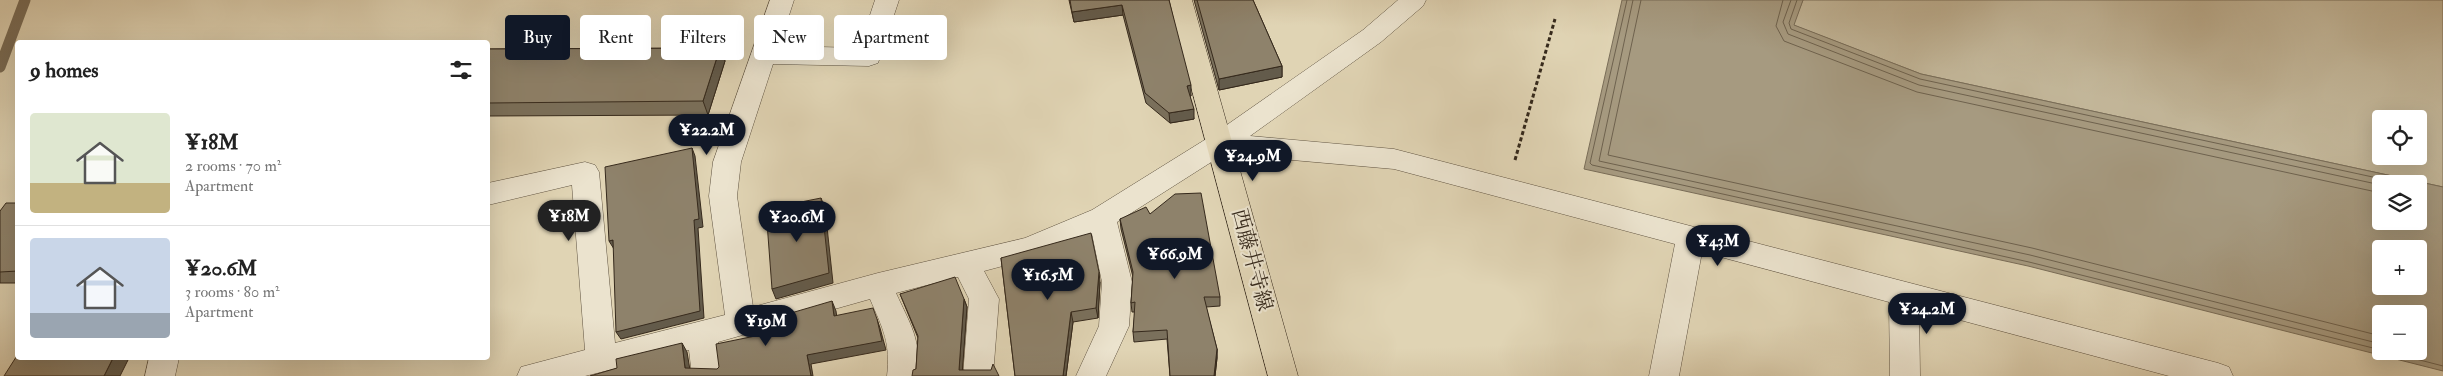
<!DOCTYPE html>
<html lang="en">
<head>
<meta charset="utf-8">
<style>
  body { margin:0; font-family:"IM FELL Double Pica","Noto Serif JP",serif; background:#f2f2f2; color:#222; height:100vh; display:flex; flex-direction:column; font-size:19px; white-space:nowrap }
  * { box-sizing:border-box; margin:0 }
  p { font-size:16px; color:#767676 }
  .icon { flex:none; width:28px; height:28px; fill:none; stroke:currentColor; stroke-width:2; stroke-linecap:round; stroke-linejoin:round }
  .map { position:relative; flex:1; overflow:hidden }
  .panel { position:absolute; left:15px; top:40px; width:475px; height:320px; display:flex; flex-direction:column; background:#fff; border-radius:5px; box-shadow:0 5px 20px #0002 }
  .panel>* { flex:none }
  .top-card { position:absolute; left:505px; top:15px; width:475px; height:45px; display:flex; gap:10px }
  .controls { position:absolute; left:2372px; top:110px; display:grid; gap:10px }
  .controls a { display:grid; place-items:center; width:55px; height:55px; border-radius:5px; background:#fff; box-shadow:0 5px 20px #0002; font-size:25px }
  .price { position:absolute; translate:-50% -42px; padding:0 11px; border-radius:18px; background:#111827; color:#fff; font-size:16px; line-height:32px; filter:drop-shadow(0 1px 2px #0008) }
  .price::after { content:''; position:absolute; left:50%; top:30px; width:15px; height:11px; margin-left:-8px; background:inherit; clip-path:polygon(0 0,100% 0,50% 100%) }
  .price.current { background:#222; color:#fff }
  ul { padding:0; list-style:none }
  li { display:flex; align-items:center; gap:15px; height:125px; padding:0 15px }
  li+li { border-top:1px solid #e0e0e0 }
  li span { display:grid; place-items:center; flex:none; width:140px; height:100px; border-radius:5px; color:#555 }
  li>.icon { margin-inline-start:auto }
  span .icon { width:60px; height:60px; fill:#fffc; stroke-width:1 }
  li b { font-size:21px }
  h2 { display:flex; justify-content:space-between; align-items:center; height:60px; padding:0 15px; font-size:21px }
  .tag { padding:0 18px; border-radius:5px; background:#fff; box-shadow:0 5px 20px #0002; font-size:18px; line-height:45px }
  .tag.current { background:#111827; color:#fff }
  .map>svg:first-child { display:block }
</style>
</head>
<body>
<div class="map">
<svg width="2443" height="376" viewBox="0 0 2443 376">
  <rect width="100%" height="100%" fill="#e0d4b4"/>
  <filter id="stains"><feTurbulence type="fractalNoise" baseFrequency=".004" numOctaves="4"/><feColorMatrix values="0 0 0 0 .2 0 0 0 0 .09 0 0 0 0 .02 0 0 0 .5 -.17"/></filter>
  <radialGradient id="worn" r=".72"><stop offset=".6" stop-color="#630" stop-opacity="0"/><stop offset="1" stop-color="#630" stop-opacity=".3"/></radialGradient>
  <path fill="#c3b79a" stroke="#7c705b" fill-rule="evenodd" d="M1803,0H2443V187L1921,74L1793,25ZM2381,119H2419V156H2381Z"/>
  <path fill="#a69a80" stroke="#796d58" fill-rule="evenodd" d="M1622,0H1803L1794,25L1921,74L2443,187V371L2028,266L1584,169ZM2381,184H2419V221H2381ZM2381,249H2419V286H2381ZM2381,314H2419V351H2381Z"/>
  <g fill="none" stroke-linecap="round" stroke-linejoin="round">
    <path stroke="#6e624e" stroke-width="1" d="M1627,0L1590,163L1592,165L2029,262L2381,350
      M1633,0L1599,161L2030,255L2381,344
      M1641,0L1608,155L2032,248L2381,336
      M1783,0L1776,26L1784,41L1917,92L2381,193
      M1791,0L1783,22L1788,34L1919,85L2381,185
      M1797,0L1789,23L1791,29L1920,79L2405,184
      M2385,351L2443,366"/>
    <path stroke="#796d58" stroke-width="11" d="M0,67L25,0"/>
    <defs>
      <path id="minor" d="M770,0H794L779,46L859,48L875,0H899L878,63L869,66L773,64L741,162L737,196L753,307L878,273L1025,238L1092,210L1211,136L1363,30L1398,0H1426L1423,6L1381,42L1250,136L1394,149L2218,363L2229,367L2233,376H2169L1919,309L1920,376H1890L1889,302L1702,252L1679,376H1649L1675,244L1394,169L1224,154L1117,222L1132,282L1129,326L1106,376H1076L1099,326L1102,282L1092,234L1040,256L984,271L999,299L993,376H963L969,299L958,277L896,293C910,324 922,340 917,376H887C891,343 883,329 870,299L718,342L722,376H692L689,350L585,376H517L521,367L585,350L572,185L488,205V183L585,162L595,165L599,172L615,343L725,315L709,196L713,162Z
        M149,358H179L175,376H145Z"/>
      <path id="major" d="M1168,0H1192L1298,376H1268Z"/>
    </defs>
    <use href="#minor" stroke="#605442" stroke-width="1"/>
    <use href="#major" stroke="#35291c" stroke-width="1"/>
    <path stroke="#35291c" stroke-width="3" stroke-dasharray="4 2.5" stroke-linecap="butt" d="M1515,160L1555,19"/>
    <use href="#minor" fill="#ebe3ce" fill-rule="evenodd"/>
    <use href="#major" fill="#e0d4b4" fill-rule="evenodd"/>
  </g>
  <path fill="#7a705c" stroke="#35291c" d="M1069,0H1169L1191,96H1190L1194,119L1170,123L1146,103L1123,15L1074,22Z
    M1194,0H1253L1282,66V77L1219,90Z
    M720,48L725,61L708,115L488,116V49Z
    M18,203V283H0V211Z
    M1150,214L1220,297V306L1206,307L1217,349V358L1215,376H1170L1167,339L1134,342L1133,332L1135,312H1132L1131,303L1133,277L1121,229L1120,219Z
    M1001,258L1100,282L1098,318L1073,322L1066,376H1015Z
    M900,294L964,299L967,307L962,370L999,376L916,369L918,338Z"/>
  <path fill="#635b4b" stroke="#35291c" d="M1122,5L1123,15L1074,22L1072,12Z
    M720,48L725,61L708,115L703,101Z
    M1282,66V77L1219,90V79Z
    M1191,85V96H1188L1187,86Z
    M1194,109V119L1170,123L1169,113Z
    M692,148L695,156L703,227L698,228L704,318L621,339L616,332L694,220Z
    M821,198L825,208L833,283L776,299L772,289Z
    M613,240L614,249L609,241Z
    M1099,272L1100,282L1098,318L1096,308Z
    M964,299L967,307L962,376L959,370Z
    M832,301L836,311L838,325L834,316Z
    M1071,312L1073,322L1066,376H1063Z
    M877,319L880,328L886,350L811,364L813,376H811L807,355Z
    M682,343L687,352L691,376L685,368Z
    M1217,349V358L1215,376H1214Z
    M113,358H129L120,376H104Z"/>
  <path fill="#8e826b" stroke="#35291c" d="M1070,0H1169L1191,85L1187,86L1194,109L1169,113L1145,93L1122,5L1072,12Z
    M1197,0H1253L1282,66L1219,79Z
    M720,48L703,101L488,103V49Z
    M692,148L699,219L694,220L700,311L616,332L613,240L609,241L605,167Z
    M1201,193L1220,297H1204L1217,349L1214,376H1170L1167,330L1133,332L1135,302L1131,303L1133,272L1120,219L1146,207L1150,214L1175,194Z
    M821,198L829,273L772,289L766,209Z
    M6,203H18V271L0,272V211Z
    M1091,233L1099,272L1096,308L1071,312L1063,376H1015L1001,258Z
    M955,277L964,299L959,370H991L993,364L999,376H912L913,370L916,369L918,336L900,294Z
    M832,301L834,316L873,308L877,319L882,341L807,355L811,376H590L617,368L616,359L682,343L685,368L717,369L719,367L716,344L775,332L774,318Z
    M18,354V358H113L104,376H4Z"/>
  <g text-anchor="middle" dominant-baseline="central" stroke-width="4" stroke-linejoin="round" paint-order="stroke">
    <g font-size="21" fill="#35291c" stroke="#ebe3ce">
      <text transform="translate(1252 260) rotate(75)">西藤井寺線</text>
    </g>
  </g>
  <rect width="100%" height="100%" filter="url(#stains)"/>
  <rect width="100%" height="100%" fill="url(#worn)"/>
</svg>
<div class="controls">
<a><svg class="icon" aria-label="locate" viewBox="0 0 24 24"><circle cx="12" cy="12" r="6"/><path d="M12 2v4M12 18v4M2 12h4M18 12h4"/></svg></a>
<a><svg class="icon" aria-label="layers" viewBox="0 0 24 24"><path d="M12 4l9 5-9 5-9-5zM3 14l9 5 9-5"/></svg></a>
<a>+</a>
<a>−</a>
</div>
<b class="price" style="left:707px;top:156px">¥22.2M</b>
<b class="price" style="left:1253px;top:182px">¥24.9M</b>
<b class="price current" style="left:569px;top:242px">¥18M</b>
<b class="price" style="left:797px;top:243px">¥20.6M</b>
<b class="price" style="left:1718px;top:267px">¥43M</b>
<b class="price" style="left:1175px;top:280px">¥66.9M</b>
<b class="price" style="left:1048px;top:301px">¥16.5M</b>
<b class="price" style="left:1927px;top:335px">¥24.2M</b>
<b class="price" style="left:766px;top:347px">¥19M</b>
<div class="top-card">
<a class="tag current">Buy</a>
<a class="tag">Rent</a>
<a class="tag">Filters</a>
<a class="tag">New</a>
<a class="tag">Apartment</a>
</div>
<section class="panel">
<h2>9 homes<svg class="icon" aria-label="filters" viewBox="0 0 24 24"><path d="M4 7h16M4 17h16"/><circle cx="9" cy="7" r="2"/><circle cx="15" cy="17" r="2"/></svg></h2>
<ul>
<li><span style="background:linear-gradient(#dfe7d0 70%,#c2b280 0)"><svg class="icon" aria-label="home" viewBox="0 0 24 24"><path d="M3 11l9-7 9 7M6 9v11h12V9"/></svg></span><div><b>¥18M</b><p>2 rooms · 70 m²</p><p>Apartment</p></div></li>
<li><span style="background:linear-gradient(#c9d6e8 75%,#9aa5b1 0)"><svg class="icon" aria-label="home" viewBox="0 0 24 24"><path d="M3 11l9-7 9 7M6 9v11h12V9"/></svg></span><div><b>¥20.6M</b><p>3 rooms · 80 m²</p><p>Apartment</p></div></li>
</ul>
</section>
</div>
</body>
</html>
